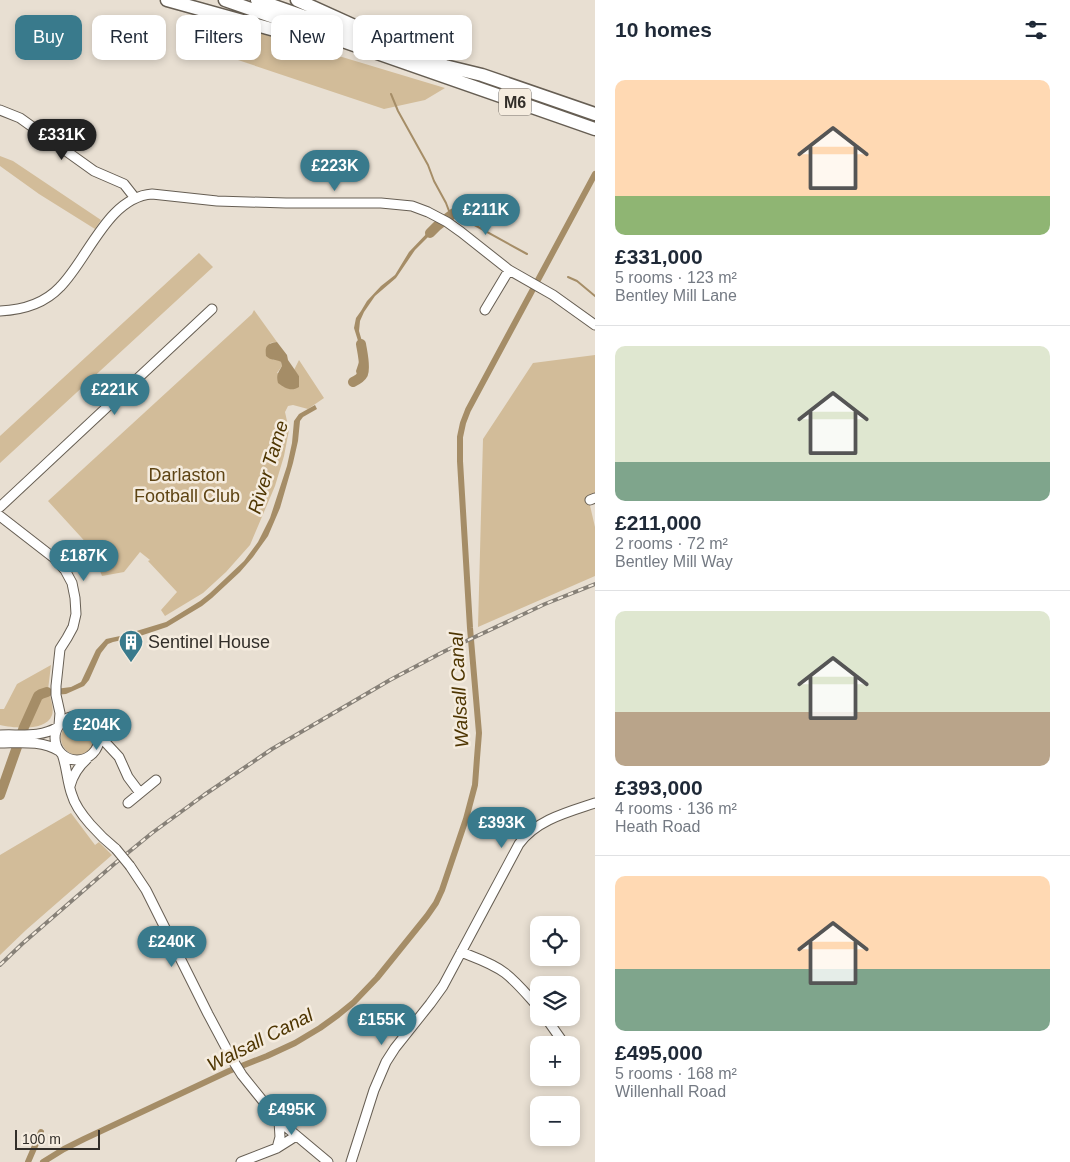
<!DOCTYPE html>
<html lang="en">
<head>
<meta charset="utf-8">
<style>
  body { margin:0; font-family:Arial,sans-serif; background:#f2f2f3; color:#1f2937; height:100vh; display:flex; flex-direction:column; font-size:19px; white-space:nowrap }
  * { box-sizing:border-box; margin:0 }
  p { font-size:16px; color:#747a83 }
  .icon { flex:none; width:28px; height:28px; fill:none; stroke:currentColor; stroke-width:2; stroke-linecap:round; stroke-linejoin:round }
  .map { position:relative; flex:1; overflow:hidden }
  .drawer { display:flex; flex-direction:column; background:#fff; width:475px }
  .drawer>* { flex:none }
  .guide { position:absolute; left:15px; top:15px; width:475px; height:45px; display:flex; gap:10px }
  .buttons { position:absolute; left:530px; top:916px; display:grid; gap:10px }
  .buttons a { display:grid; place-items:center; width:50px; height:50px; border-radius:10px; background:#fff; box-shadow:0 2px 8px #0003; font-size:25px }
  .scale { position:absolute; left:15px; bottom:12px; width:85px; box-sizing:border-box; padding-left:5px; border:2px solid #322e29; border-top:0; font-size:14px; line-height:18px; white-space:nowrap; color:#322e29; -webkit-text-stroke:4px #f5ecdf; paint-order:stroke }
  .price { position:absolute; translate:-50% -42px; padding:0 11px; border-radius:18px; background:#397a8c; color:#fff; font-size:16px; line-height:32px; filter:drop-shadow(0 1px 2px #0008) }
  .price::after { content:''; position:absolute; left:50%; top:30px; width:15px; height:11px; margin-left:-8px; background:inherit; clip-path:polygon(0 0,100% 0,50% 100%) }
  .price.active { background:#222; color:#fff }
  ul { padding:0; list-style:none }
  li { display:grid; align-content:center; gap:10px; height:265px; padding:0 20px }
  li+li { border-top:1px solid #e0e1e3 }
  li span { display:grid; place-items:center; height:155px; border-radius:10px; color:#555 }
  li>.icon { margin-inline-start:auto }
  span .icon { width:90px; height:90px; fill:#fffc; stroke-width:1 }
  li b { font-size:21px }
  h2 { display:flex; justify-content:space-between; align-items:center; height:60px; padding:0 20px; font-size:21px }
  .pill { padding:0 18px; border-radius:10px; background:#fff; box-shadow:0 2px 8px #0003; font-size:18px; line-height:45px }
  .pill.active { background:#397a8c; color:#fff }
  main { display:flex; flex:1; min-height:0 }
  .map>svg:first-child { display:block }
</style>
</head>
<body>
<main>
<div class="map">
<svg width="595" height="1162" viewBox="0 0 595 1162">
  <rect width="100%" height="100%" fill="#e8dfd2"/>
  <path fill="#d2bc99" d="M229,23L445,88L425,100L384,109L211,51Z
    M0,156L13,161L101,220L95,229L39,194L0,166Z
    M199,253L213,267L0,463V436Z
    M254,310L277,342L270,343L273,360H279L281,362L282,366L277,373L299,376L294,370L299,360L324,398L308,409L293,405L288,406L285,412L289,430L284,456L275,486L250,545L226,572L203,593L165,616L161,610L177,592L148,561L150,560L140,552L124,572L102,576L91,548L48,501L252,314Z
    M595,355V495L588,497L595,527V576L478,627L483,439L533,363Z
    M51,665L48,690L41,691L43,696L50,695C51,701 54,709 52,715C46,732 14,728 0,725V709H4L17,684Z
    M61 738a17 17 0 1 1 34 0a17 17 0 1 1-34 0Z
    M71,813L95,845L99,842L112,855L26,930L0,955V855Z"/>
  <path fill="#a58d67" d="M436,223L441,226L434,231L415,250L396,278L375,296L364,312L360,321L359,331L366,355L367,375L355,385L353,382L354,378L357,375L356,371L360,359L359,344L354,328L356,318L361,311L367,301L381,286L395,275L409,252L431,229Z
    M277,342L287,355L288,360L299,376V387C291,392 285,388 278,383C276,375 278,373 282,366L281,362C276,359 271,361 266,356C265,346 266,344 277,342Z
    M315,405L317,409L303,417L300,421L298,441L293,463L280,508L268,536L253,557L240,572L212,598L202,606L167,627L140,636L113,642L108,644L101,653L89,680L84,686L66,694L43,696L40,699L36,695L41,691L48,690L71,687L81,682L96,650L106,639L120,636L166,622L200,601L210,593L244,561L258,542L270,518L287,466L292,443L294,421L299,414Z"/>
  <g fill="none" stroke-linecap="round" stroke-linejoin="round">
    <path stroke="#a58d67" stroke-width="2" d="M391,94L398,111L428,165L434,181L446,203L449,211L527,254
      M568,277L577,281L595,296"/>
    <path stroke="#a58d67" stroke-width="6" d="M28,1162L41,1132
      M43,1162L64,1149L84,1139L229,1071L267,1056L295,1043L320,1028L338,1015L354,1002L377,978L427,916L436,903L442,890L466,819L475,785L477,758L479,733L470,628L460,461V437L463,423L468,410L595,174"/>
    <path stroke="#a58d67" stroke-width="10" d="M430,233L437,226L454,213
      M353,382C357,380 361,378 363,374C366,367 362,351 361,344
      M0,795L24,727L38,696L41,694L47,692"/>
    <defs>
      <path id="minor" d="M0,110L20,118L94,171L124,184L135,198
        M485,310L509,270
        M0,311C22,310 44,304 60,287C88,259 108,197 152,194L217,201L286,203H381L412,206L428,212L447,222L461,232L509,270L553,295L595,325
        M590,500L595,498
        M0,507L212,309
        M0,516L54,558L65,570L72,583L75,598L76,614L73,627L67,638L60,649L56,686V695L60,713L59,725
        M55 738a22 22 0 1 1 44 0a22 22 0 1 1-44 0Z
        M99,734L106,743L119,757L128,777L140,793
        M0,735C20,734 40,738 58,727
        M0,743C19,743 42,740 59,751
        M62,754C67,767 67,782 72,795C77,813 101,837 116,849
        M70,786C73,775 78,767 87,759
        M128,803L156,780
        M130,866L146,890L208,1014L232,1059L242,1075L279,1121L328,1162
        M461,952C476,958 492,963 505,973C518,983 528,996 539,1008
        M546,1018L565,1045
        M571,1055L574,1058
        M277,1148L280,1137L279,1121
        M241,1162L277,1148L296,1136
        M351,1162L374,1090L386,1062L395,1048L430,1004L443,986L519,844C536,820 568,812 595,803"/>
      <path id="highway" d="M167,0L329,45
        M225,0L595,129
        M257,0L445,66L482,75L595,114
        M297,0L359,28"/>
    </defs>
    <use href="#minor" stroke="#665e53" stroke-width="11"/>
    <use href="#highway" stroke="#665e53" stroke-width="15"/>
    <use href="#minor" stroke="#fff" stroke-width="9"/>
    <use href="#highway" stroke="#fff" stroke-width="12"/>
    <defs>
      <path id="rail" d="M0,965L22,944L113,865L152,833L204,795L272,749L390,680L445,651L545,604L595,584"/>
    </defs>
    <use href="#rail" stroke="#878178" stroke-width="4"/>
    <use href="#rail" stroke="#f5ecdf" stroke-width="2" stroke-dasharray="5.5" stroke-linecap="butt"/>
    <defs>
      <path id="minor-bridge" d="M116,849L130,866"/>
    </defs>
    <use href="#minor-bridge" stroke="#665e53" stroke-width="11" stroke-linecap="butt"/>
    <use href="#minor-bridge" stroke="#fff" stroke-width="9"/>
  </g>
  <defs>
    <symbol id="building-pin" viewBox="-11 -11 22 30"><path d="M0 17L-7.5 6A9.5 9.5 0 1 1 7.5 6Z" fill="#397a8c" stroke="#f5ecdf"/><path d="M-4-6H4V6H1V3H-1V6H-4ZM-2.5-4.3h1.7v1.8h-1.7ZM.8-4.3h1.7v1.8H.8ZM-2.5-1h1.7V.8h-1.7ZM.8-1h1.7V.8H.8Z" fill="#fff"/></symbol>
  </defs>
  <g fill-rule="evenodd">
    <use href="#building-pin" x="117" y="628" width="28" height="38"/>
  </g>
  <g text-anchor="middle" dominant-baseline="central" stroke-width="5" stroke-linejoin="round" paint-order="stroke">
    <rect fill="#f5ecdf" stroke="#6c6760" stroke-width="1" x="499" y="88.5" width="32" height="27" rx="4"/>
    <g font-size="16" font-weight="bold" fill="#322e29">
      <text x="515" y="102">M6</text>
    </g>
    <g font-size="18" fill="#5e4414" stroke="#f5ecdf">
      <text x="187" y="475">Darlaston<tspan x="187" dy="21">Football Club</tspan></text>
    </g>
    <g font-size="18" fill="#322e29" stroke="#f5ecdf" text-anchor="start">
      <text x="148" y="642">Sentinel House</text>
    </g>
    <g font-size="19" font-style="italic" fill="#4e3501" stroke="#f5ecdf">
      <text transform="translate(268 467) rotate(-73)">River Tame</text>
      <text transform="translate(459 690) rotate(-93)">Walsall Canal</text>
      <text transform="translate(260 1040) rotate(-27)">Walsall Canal</text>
    </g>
  </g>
</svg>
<div class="buttons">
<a><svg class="icon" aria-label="locate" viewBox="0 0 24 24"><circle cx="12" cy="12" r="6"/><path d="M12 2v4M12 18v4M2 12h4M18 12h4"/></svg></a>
<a><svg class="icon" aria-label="layers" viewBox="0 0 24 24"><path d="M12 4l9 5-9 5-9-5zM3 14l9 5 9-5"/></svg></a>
<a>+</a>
<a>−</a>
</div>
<div class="scale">100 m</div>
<b class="price active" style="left:62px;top:161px">£331K</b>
<b class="price" style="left:335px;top:192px">£223K</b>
<b class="price" style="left:486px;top:236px">£211K</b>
<b class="price" style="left:115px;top:416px">£221K</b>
<b class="price" style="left:84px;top:582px">£187K</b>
<b class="price" style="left:97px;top:751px">£204K</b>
<b class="price" style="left:502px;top:849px">£393K</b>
<b class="price" style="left:172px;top:968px">£240K</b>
<b class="price" style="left:382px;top:1046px">£155K</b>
<b class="price" style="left:292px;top:1136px">£495K</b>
<div class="guide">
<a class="pill active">Buy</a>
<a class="pill">Rent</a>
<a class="pill">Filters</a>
<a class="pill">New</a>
<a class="pill">Apartment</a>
</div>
</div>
<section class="drawer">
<h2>10 homes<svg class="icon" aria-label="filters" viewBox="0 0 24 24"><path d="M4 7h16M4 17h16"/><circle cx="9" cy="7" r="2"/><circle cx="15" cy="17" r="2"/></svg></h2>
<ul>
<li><span style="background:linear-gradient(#ffd9b3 75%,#8fb573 0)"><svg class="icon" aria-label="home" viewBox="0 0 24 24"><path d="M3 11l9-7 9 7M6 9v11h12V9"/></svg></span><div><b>£331,000</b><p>5 rooms · 123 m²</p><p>Bentley Mill Lane</p></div></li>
<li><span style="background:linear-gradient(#dfe7d0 75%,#7fa58c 0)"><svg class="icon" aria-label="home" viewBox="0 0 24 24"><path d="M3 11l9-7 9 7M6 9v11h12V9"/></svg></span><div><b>£211,000</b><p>2 rooms · 72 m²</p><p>Bentley Mill Way</p></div></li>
<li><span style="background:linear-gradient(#dfe7d0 65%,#b9a48a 0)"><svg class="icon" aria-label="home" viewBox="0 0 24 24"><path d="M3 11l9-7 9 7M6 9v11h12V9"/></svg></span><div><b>£393,000</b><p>4 rooms · 136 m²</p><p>Heath Road</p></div></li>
<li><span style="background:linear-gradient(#ffd9b3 60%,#7fa58c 0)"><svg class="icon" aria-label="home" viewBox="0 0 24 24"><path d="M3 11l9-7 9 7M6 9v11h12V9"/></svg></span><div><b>£495,000</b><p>5 rooms · 168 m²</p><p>Willenhall Road</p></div></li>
</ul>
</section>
</main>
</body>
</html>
